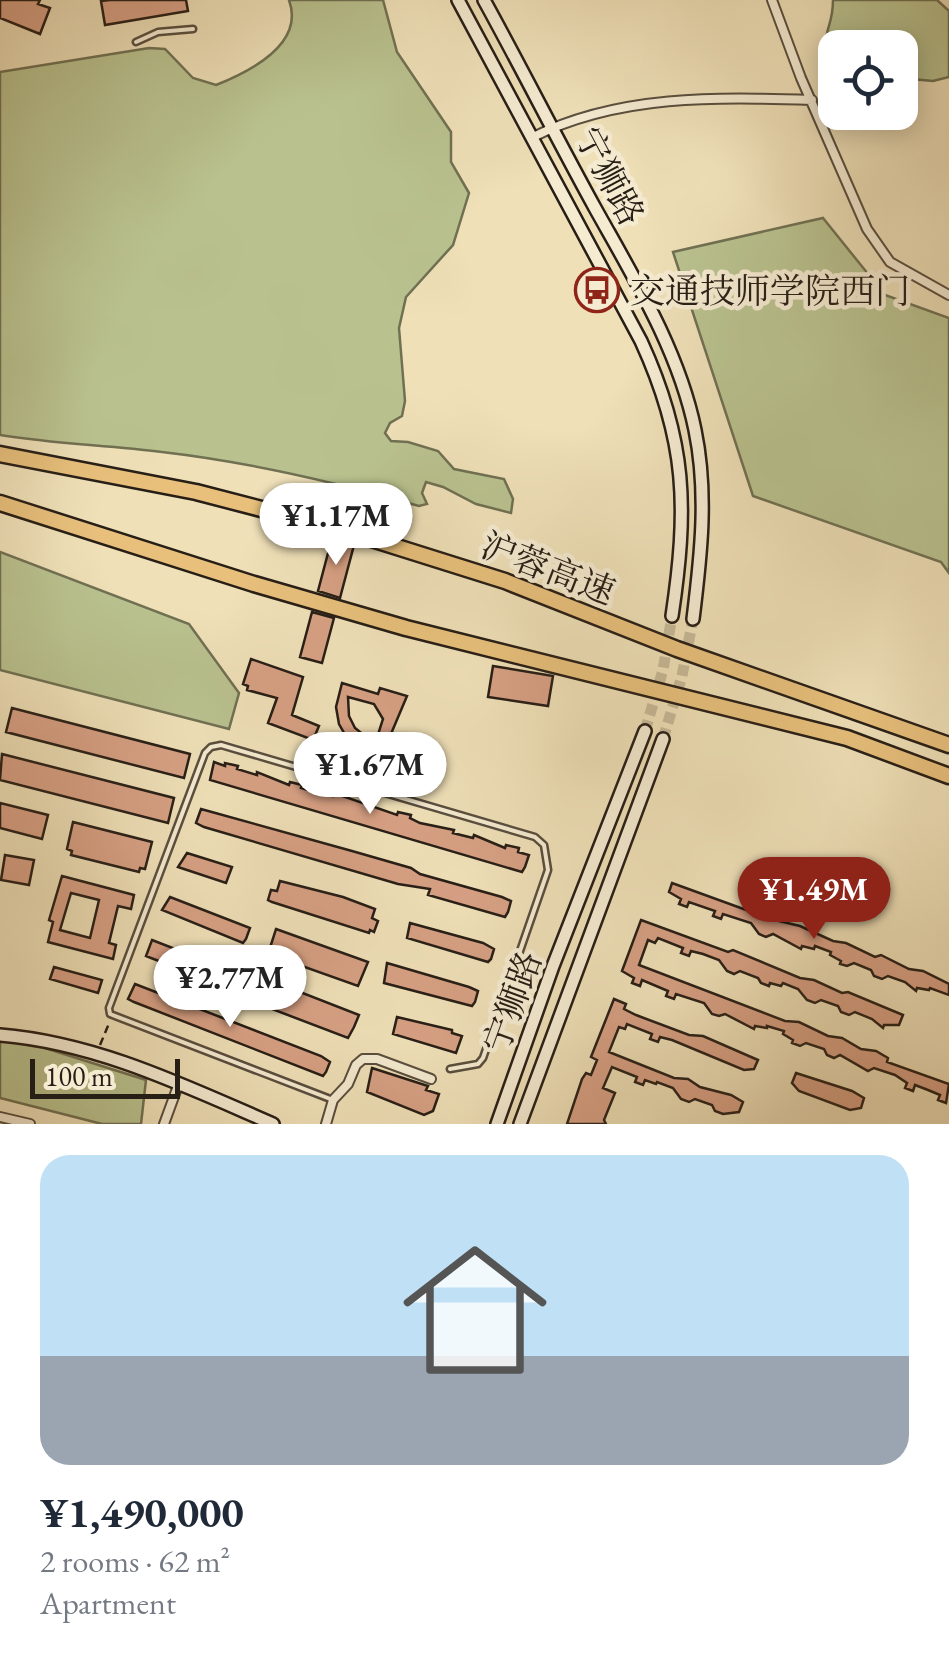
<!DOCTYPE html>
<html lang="en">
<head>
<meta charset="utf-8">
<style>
  body { margin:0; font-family:"EB Garamond","Noto Serif SC",serif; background:#f2f2f3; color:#1f2937; height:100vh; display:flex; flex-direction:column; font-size:38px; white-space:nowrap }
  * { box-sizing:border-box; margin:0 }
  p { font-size:32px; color:#747a83 }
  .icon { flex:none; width:55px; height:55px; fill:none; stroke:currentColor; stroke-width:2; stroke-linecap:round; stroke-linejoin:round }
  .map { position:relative; height:1124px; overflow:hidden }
  .side { display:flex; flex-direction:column; background:#fff; flex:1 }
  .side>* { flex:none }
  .controls { position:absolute; left:818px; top:30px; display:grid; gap:20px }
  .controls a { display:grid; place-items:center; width:100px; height:100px; border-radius:20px; background:#fff; box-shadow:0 5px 25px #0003; font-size:50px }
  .scale { position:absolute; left:30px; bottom:25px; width:150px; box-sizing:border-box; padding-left:10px; border:5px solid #271e16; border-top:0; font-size:28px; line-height:35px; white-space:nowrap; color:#271e16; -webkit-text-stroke:8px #f5ebd1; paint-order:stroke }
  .price { position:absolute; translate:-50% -85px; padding:0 22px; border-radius:35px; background:#fff; color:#222; font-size:32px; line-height:65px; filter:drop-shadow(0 2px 5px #0008) }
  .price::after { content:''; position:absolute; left:50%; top:60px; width:30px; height:22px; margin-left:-15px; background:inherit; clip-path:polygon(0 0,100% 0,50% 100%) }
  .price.on { background:#8f2418; color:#fff }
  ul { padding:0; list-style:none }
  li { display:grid; align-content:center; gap:20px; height:530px; padding:0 40px }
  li+li { border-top:2px solid #e0e1e3 }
  li span { display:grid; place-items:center; height:310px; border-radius:30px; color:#555 }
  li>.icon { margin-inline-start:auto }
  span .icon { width:180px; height:180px; fill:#fffc; stroke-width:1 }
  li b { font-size:42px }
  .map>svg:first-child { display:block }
</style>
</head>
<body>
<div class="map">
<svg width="949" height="1124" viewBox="0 0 949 1124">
  <rect width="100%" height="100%" fill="#efe0b8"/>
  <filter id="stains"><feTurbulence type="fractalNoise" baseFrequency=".002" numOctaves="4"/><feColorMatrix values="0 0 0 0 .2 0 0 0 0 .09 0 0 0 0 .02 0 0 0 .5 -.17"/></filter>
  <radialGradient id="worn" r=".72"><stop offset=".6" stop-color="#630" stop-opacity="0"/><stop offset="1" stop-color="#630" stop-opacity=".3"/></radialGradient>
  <path fill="#b9c28f" stroke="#707052" stroke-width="2.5" d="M289,0H383L397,52L451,132V162L469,193L453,245L406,297L399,328L405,401L402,416L390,423L385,433L391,441L408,442L438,451L454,469L504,479L513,499L511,513L476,504L443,487L426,482L422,493L427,504L419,506C335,482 249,462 162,452C108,445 54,444 0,435V72L149,48L165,49L193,78L216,85C251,71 305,44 289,0Z
    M833,0H937L949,11V77L933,81L900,78V48H835V71L831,70C818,30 833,33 833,0Z
    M823,218L885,295L949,318V573L941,562L753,496L673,252Z
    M0,552L189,624L239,693L229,729L0,670Z
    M0,1040L26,1042L146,1080L141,1124H102L0,1098Z"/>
  <path fill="#d7a084" stroke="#271e16" stroke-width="2.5" fill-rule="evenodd" d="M0,0H40L38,4L50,8L40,34L0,18Z
    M110,0H186L188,11L105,25L101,1Z
    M332,538L354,545L340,598L318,591Z
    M312,612L334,618L322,663L300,657Z
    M251,659L303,677L292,715L319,726L313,740L268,723L277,698L247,690L248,686L243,684Z
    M493,666L553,676L548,706L488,697Z
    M342,683L378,694L380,688L407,696L388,741L406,746L401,762L368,754L347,738L339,724L336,707ZM348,697L374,704L383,719L375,744L355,728L349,716Z
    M12,708L190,754L184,778L6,732Z
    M2,754L174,798L168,823L0,780Z
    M214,762L225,766V763L238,766L237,769L257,775V772L289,785L290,782L302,785L301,788L322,794L333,796L334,793L397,815L398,812L411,815L410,818L420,823L454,830L453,833L473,838L474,835L505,848L506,845L519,848L518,852L529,855L525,867L522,872L210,780Z
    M0,803L48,815L42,839L0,828Z
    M201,809L352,851L411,868L420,874L502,897L511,901L508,912L505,917L428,895L430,889L398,884L204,827L196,823Z
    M73,822L152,842L145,869L140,868L139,872L71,855L72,851L67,849Z
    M187,853L232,867L226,883L178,867Z
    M5,855L34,860L29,885L1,880Z
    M62,876L134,895L131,909L118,906L109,943L116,945L113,959L48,942L53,922L49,920ZM71,893L99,900L90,938L60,930Z
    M280,881L343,897L375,909L372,918L378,921L374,932L370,930L369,933L272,902L268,900L271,890L277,891Z
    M672,883L760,915L774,917L779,921L800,926L833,941L846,943L875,957L881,955L909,969L923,971L949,984V995L930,988L929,990L917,988L916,991L905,982L888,976L882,979L874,976L871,970L854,963L847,966L840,964L841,961L830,955L831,952L815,946L814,949L802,946L801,949L773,934L766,937L759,934L751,923L723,914L721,919L713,916L715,911L689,902L687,907L679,904L681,899L669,892Z
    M170,897L250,928L246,939L243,943L162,910Z
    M641,920L728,952L733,950L800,978L814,980L842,993L848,992L903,1015L899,1025H884L883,1028L872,1019L855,1012L849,1015L841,1012L838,1006L821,1000L815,1003L807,1000L798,989L783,983L781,986L770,983L769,986L761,983L758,978L740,971L734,974L727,971L719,960L703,954L691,951L689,956L681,953L683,948L658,938L655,943L648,940L639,965L785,1021L799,1022L828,1036L842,1038L861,1049L876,1051L888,1058L887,1062L949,1084L946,1103L938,1100L940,1095L928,1090L915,1085L913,1091L905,1088L907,1083L895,1075L874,1068L868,1071L840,1055L834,1058L827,1055L824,1049L806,1043L800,1046L792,1043L793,1040L783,1034L784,1031L767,1026V1028L755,1026L754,1029L725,1014L719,1016L712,1014L704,1003L676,994L674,999L666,996L668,991L642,980L640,986L632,983L634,978L622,971Z
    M410,923L483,943L494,949L491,959L488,962L407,938Z
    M276,929L368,962L358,986L268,954Z
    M152,940L265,984L267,979L359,1015L354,1027L348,1038L259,1004L260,999L151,958L146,956Z
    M387,963L469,987L478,991L475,1002L472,1006L384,983Z
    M54,967L102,980L98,993L50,979Z
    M135,984L321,1056L330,1062L326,1072L323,1076L134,1002L128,999Z
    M614,999L626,1004L624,1009L636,1015L689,1035L703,1036L758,1060L754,1069L744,1070L672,1040L660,1037L658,1042L650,1039L652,1034L627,1024L625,1029L619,1027L609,1052L674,1078L688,1079L700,1087L731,1095L743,1102L739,1112L723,1114L715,1111L712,1105L695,1099L689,1102L681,1099L673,1088L657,1082L656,1084L645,1080L643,1085L635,1082L637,1077L612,1067L603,1088L615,1093L604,1120L606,1124H567L582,1079L586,1073L591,1075L597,1060L591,1057Z
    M397,1017L452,1030V1033L462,1036L456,1053L393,1034Z
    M372,1068L428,1086L426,1090L439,1094L433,1111L424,1115L367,1092Z
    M796,1073L852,1091L864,1098L861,1108L850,1110L799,1091L792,1083Z"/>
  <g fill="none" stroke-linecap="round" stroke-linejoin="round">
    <path stroke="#c7b998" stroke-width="11" stroke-dasharray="11 5.5" stroke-linecap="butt" d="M645,731L663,670L672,616
      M663,739L682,676L693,619"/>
    <defs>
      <path id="lane" d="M136,42L158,32L193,29
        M333,1100L110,1014L109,1008L205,753L211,747L221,745L535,837L544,845L548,870L483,1058L478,1064L450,1069"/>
      <path id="street" d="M772,0L801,78L867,229L890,262L949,295
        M531,138C618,94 717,97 812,100
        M0,1117L30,1124
        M164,1124L179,1083
        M326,1124L333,1100L348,1084L356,1065L363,1059H377L431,1079"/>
      <path id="secondary" d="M458,0L641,341C687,441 688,509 672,616
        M484,0C522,69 557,139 595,208C634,278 679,351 695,430C708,493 701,555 693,619
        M0,1035C97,1043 185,1086 273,1124
        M497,1124L553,966L645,731
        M520,1124L663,739"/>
      <path id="highway" d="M0,454L196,492L346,531L505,581L677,649L949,745
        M0,503L254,584L406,628L847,738L949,776"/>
    </defs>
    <use href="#lane" stroke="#594e3e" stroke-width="9"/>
    <use href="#street" stroke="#594e3e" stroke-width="12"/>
    <use href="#secondary" stroke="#271e16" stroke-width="16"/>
    <use href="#highway" stroke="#271e16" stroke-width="19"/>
    <path stroke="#271e16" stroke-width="2.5" stroke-dasharray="8 5" stroke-linecap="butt" d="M100,1045L110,1021"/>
    <use href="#lane" stroke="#f5ebd1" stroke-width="4"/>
    <use href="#street" stroke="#f5ebd1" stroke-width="8"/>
    <use href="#secondary" stroke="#f5ebd1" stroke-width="11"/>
    <use href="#highway" stroke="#e8c07c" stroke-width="14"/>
  </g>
  <defs>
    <symbol id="bus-ring" viewBox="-11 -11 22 22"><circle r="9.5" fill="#f5ebd1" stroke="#8f2418" stroke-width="1.5"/><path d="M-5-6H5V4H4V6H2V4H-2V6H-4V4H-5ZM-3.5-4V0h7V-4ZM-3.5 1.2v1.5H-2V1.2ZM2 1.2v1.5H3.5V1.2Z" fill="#8f2418"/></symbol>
  </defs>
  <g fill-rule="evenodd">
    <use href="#bus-ring" x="572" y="265" width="50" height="50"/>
  </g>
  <g text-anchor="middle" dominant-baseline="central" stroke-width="9" stroke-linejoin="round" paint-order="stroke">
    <g font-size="35" fill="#271e16" stroke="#f5ebd1">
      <text transform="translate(610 176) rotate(62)">宁狮路</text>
      <text transform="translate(548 568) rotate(21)">沪蓉高速</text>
      <text transform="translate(512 1002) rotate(-70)">宁狮路</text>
    </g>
    <g font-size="35" fill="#271e16" stroke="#f5ebd1" text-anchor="start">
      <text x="630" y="290">交通技师学院西门</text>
    </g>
  </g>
  <rect width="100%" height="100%" filter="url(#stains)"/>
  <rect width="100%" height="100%" fill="url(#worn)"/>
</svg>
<div class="controls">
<a><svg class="icon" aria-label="locate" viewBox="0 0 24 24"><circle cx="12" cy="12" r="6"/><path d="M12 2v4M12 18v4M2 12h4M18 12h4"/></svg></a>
</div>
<div class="scale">100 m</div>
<b class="price" style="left:336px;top:568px">¥1.17M</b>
<b class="price" style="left:370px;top:817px">¥1.67M</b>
<b class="price on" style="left:814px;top:942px">¥1.49M</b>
<b class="price" style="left:230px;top:1030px">¥2.77M</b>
</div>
<section class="side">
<ul>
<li><span style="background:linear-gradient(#bfe0f5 65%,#9aa5b1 0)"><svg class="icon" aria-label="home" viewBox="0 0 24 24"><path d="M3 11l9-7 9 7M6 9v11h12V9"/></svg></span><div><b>¥1,490,000</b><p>2 rooms · 62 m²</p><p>Apartment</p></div></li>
</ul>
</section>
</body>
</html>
